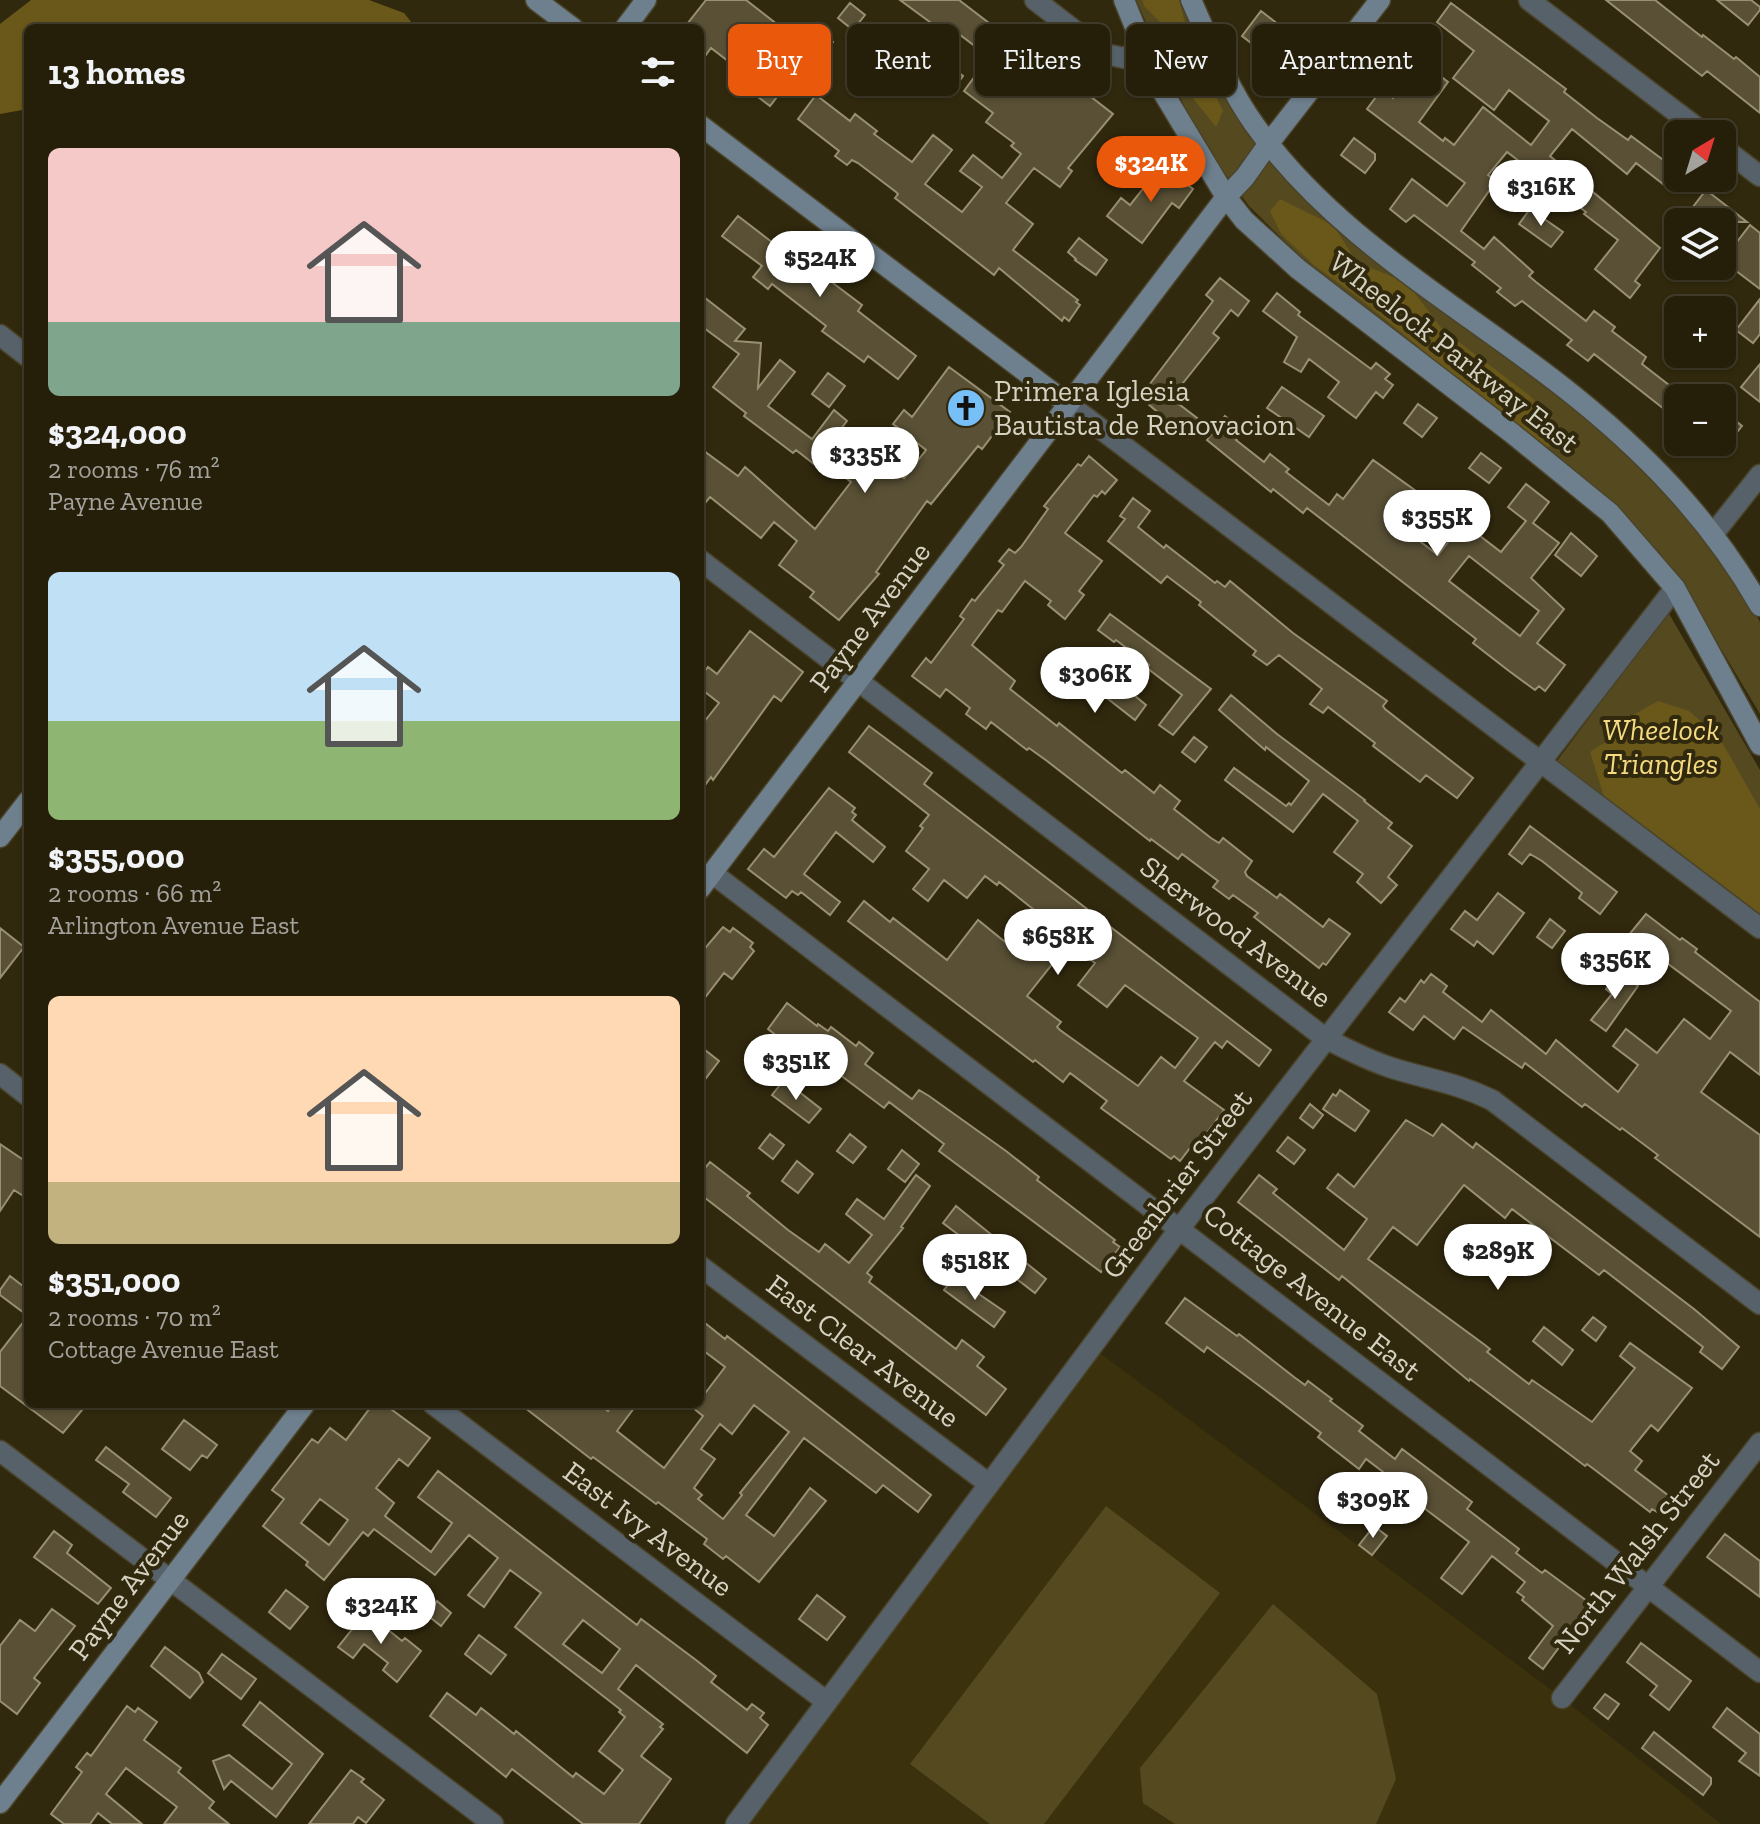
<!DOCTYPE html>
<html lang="en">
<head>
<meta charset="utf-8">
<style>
  body { margin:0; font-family:"Zilla Slab",serif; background:#2d2713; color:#f1f3f6; height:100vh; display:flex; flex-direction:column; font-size:30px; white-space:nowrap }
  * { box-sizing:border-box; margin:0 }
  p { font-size:26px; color:#a3a29c }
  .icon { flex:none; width:44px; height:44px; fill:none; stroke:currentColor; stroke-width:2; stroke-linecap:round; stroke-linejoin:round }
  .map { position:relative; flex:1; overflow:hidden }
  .panel { position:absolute; left:24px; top:24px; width:680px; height:1384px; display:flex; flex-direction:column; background:#251f0a; border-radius:12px; box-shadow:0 2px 6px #0004,0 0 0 2px #423d2b }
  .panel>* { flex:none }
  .top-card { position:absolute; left:728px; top:24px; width:760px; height:72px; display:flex; gap:16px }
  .needle { width:52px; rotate:38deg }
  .controls { position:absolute; left:1664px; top:120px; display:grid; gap:16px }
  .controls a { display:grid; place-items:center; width:72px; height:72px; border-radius:12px; background:#251f0a; box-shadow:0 2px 6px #0004,0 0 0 2px #423d2b; font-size:40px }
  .price { position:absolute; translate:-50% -68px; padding:0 18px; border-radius:28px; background:#fff; color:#222; font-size:26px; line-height:52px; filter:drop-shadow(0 2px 4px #0008) }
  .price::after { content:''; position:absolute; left:50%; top:48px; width:24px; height:18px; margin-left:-12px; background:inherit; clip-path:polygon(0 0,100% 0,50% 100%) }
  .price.active { background:#ea580c; color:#fff }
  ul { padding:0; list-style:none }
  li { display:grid; align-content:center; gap:16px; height:424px; padding:0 24px }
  li span { display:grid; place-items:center; height:248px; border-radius:12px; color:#555 }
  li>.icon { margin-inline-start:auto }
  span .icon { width:144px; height:144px; fill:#fffc; stroke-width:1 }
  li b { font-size:34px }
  h2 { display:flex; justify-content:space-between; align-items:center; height:96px; padding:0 24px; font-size:34px }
  .chip { padding:0 28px; border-radius:12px; background:#251f0a; box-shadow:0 2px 6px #0004,0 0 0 2px #423d2b; font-size:28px; line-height:72px }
  .chip.active { background:#ea580c; color:#fff }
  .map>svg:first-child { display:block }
</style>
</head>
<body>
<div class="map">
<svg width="1760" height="1824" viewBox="0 0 1760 1824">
  <rect width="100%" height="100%" fill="#31290e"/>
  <path fill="#3b310d" d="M1092,1347L1562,1698L1721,1824H746Z"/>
  <path fill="#554920" d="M1136,0H1182L1243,123L1277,170L1387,268L1570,405L1626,452L1660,486L1731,569L1760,622V714L1675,572L1630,520L1589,483L1313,269L1249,206L1215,160L1190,119Z
    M1668,612L1760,770V917L1557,761Z
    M1106,1506L1220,1593L1044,1824H990L910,1764Z
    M1273,1604L1377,1694L1396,1779L1376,1824H1175L1143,1803L1140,1768Z"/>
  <path fill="#695819" d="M31,0H369L404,13L416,28H28V109L0,114V24Z
    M1142,0H1179L1192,49L1223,111L1216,127L1179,81L1170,32L1144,6Z
    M1280,199L1333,225L1357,262L1407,283L1443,330L1529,395L1562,429L1565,441L1558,446L1548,447L1513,424L1359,298L1315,266L1281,234L1270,211Z
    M1658,701L1689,711L1719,737L1760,809V917L1604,797L1590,752L1610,739L1633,715Z"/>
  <path fill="#595035" stroke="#999072" stroke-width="2" fill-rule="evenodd" d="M706,0H746L800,42L813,26L833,42L819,61L810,54L770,106L749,90L755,82L711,48L700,63V28H684Z
    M900,0H959L1066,82L1068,79L1113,114L1068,168L1072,171L1060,187L1034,168L1006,203L1033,224L1013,250L1078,300L1076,302L1080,305L1069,321L1064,317L1062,321L999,268L994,275L895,198L898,194L896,192L858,163L852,160L847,165L835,156L839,151L798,119L816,95L850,121L855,114L877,131L874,134L912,162L933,135L952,150L925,184L962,212L982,187L960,171L973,155L1002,178L1021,154L1011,146L1014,143L986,122L993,113L964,91L989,57L951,28L946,34Z
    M1606,0H1655L1702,37L1703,35L1734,59L1736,57L1760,77V113L1707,71L1702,76Z
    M1717,0H1751L1760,7V10L1748,25Z
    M850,3L865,15L853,30L838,18Z
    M1451,3L1566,89L1564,92L1597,118L1628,140L1631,136L1678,171L1668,188L1636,163L1627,174L1572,129L1550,156L1660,248L1635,281L1640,285L1630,298L1595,269L1618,240L1584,214L1586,212L1507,152L1488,175L1496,181L1461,231L1484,249L1494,237L1533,272L1529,276L1536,282L1586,321L1594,311L1615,327L1612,331L1646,357L1642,364L1678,392V420L1594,354L1588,361L1567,345L1572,340L1522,301L1515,306L1497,292L1501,288L1472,265L1475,262L1414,215L1406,222L1390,209L1412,179L1447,206L1465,183L1367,109L1382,89L1393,98L1421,61L1448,82L1419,122L1443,141L1445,138L1454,145L1483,107L1531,145L1549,121L1509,90L1494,110L1453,78L1474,51L1437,22Z
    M1261,11L1287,31L1268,56L1242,36Z
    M945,62L963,76L950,94L932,81Z
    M863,64L875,73L864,87L852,78Z
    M1354,138L1375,154V160L1365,173L1341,155Z
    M1162,165L1193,189L1179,208L1172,203L1142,243L1107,216L1121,198L1130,205Z
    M1706,190L1728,207L1747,222H1701L1689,212Z
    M1530,209L1563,232L1551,247L1519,224Z
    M738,216L777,246L780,243L862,305L858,311L916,356L898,379L868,356L864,362L822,331L826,326L772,284L768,289L753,277L762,266L722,236Z
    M1750,225L1760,233V289L1731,267L1735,262L1726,256Z
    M1079,238L1107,260L1096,275L1075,260L1076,259L1068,252Z
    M1220,278L1249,301L1238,316L1231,310L1213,333L1219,338L1171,398L1201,421L1188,438L1140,397L1213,301L1206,295Z
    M1277,293L1300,312L1298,315L1371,369L1376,363L1390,374L1385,379L1393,385L1383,398L1376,392L1356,418L1328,397L1339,382L1309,359L1301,372L1284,362L1297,337L1263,311Z
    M700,294L745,329L735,341L761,343L758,388L780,360L795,372L768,406L812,439L834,410L847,421L814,464L796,450L793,453L744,416L746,413L713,387L739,354L700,325Z
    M1760,299V334L1753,343L1736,330Z
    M1760,364V402L1741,387Z
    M949,367L1010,412L982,449L978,446L931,504L927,501L876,572L879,574L839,620L810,597L814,592L779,565L797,541L774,522L761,538L710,497L700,509V448L738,476L745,467L815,529L851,482L846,478L869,450L904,478L926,450L893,424L904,410L912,417Z
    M828,373L845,386L829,407L812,394Z
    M1282,387L1324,416L1309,437L1267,408Z
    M1418,404L1437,418L1422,437L1404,423Z
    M1722,410L1742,426L1722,451Z
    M1225,416L1243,431L1236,440L1264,462L1270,454L1289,469L1286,472L1329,505L1337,494L1343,499L1373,460L1427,499L1404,529L1438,555L1463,523L1501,552L1526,521L1508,507L1526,484L1549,502L1533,523L1559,543L1531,578L1564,609L1537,643L1565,665L1545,691L1539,686L1535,690L1509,671L1473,643L1476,639L1471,635L1307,508L1303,513L1273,489L1271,492L1207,440ZM1469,556L1539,611L1520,636L1449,581Z
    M1481,453L1501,468L1489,483L1469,468Z
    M1089,456L1117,480L1105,494L1102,491L1097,497L1094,495L1065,533L1102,561L1079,591L1084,595L1065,619L1048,605L1051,601L1025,581L1002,612L998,610L972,645L1015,681L1010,689L1057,726L1059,723L1122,773L1125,770L1154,793L1160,785L1180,801L1174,809L1211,838L1219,843L1223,838L1252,861L1245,872L1247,876L1277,898L1280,894L1323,927L1329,919L1350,934L1326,965L1323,963L1319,968L1254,917L1258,913L1233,895L1229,899L1213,887L1218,881L1182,854L1178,859L1151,839L1150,841L1047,761L1029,748L1027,750L991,722L986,729L966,714L970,708L946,689L940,697L912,676L926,658L931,663L964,619L960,616L972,599L975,601L1004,565L999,561L1009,549L1015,553L1021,547L1048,509L1044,506L1078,464L1081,466Z
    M1133,498L1150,511L1138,527L1164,548L1166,545L1215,583L1217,581L1225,587L1230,581L1293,633L1387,701L1383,706L1385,709L1473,778L1457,798L1426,775L1420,782L1373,746L1375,743L1328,707L1323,713L1310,704L1322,689L1279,655L1267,665L1253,655L1256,651L1199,605L1201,602L1167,576L1161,583L1108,541L1125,519L1120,516Z
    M1571,533L1597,556L1581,576L1555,555Z
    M1110,614L1211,689L1173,735L1159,725L1182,695L1147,668L1149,665L1116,640L1114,642L1098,630Z
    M750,631L803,672L781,701L774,696L713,780L711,777L700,792V727L719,703L700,688V677L708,667L717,674Z
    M1101,668L1146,705L1135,720L1089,684Z
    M1231,695L1277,734L1365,800L1364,801L1392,823L1388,828L1412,846L1388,877L1397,885L1381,903L1357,882L1363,874L1334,852L1358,821L1323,794L1293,832L1225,780L1234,768L1286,806L1289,803L1291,805L1309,781L1266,747L1265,750L1219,710Z
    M869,726L932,773L924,784L1271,1050L1259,1066L1227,1041L1222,1048L1215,1042L1184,1081L1224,1110L1197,1146L1193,1144L1180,1161L1174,1156L1171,1159L1101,1108L1107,1101L1070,1073L1063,1082L1035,1060L1033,1062L848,921L864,901L890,922L893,918L947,960L978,920L1015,950L1039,918L1031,912L1033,909L999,882L997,885L985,876L967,898L944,880L928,901L913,889L929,869L906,851L923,828L920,826L929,815L849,752ZM1069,943L1095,963L1078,985L1107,1007L1125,985L1198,1038L1175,1068L1161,1057L1138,1086L1060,1030L1057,1027L1061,1022L1027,996Z
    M1194,737L1207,747L1195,762L1182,752Z
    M829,788L855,808L852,812L856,815L852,820L885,847L873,862L836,832L804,874L840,902L830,915L801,892L798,895L792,891L786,898L748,869L764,849L774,857Z
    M1530,826L1617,892L1600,914L1579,898L1582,893L1542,861L1530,854L1522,864L1509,854Z
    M1498,893L1524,913L1493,954L1477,941L1474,946L1451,929L1465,911L1477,920Z
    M1646,914L1680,940L1682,938L1697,949L1695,952L1760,1002V1075L1730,1052L1701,1092L1760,1135V1237L1655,1158L1658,1155L1622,1128L1620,1130L1585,1104L1582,1107L1525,1063L1522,1068L1463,1027L1454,1039L1424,1016L1413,1030L1389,1012L1400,998L1405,1002L1421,980L1424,983L1431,974L1447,986L1443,992L1482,1022L1491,1010L1546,1054L1556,1040L1618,1092L1638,1065L1613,1046L1626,1029L1657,1053L1684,1019L1710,1039L1731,1011L1648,949L1642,957L1623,942Z
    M1550,919L1565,931L1552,948L1537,937Z
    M723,927L730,932L733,928L753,943L750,947L754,951L732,979L724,973L700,1004V954Z
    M0,928L24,947L0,978Z
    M1620,972L1638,986L1606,1031L1591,1020L1612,994L1606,989Z
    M787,1003L817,1026L818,1024L828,1031L831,1027L856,1046L859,1042L873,1053L865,1064L912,1099L919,1090L929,1096L1006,1151L1039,1177L1037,1180L1115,1240L1113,1242L1120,1247L1101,1272L939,1151L944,1144L889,1102L884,1108L791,1038L787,1044L768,1029Z
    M700,1046L719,1061L700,1086Z
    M784,1080L821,1109L809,1123L772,1095Z
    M1340,1090L1369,1111L1355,1131L1323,1109L1333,1094L1336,1096Z
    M1310,1104L1323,1115L1313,1128L1300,1118Z
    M1406,1120L1433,1136L1442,1124L1473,1148L1476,1143L1694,1309L1739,1347L1722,1369L1700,1352L1703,1347L1604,1270L1599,1275L1512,1209L1505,1218L1464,1185L1417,1245L1393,1227L1368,1259L1485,1345L1490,1349L1487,1352L1529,1384L1532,1380L1592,1422L1635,1368L1620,1356L1630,1343L1692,1388L1658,1431L1651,1425L1630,1451L1642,1461L1635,1470L1669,1496L1657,1512L1652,1509L1650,1512L1595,1470L1587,1464L1585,1466L1470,1379L1469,1381L1342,1276L1339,1280L1238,1202L1259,1175L1277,1189L1273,1193L1344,1250L1367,1219L1327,1188L1338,1174L1354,1187Z
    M770,1134L784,1145L773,1159L759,1148Z
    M850,1134L866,1147L853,1163L837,1151Z
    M1288,1137L1305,1150L1294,1164L1277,1151Z
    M0,1144L28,1163V1199L14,1190L0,1211Z
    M902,1150L919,1164L905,1182L888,1169Z
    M797,1161L813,1174L798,1193L782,1181Z
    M710,1162L750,1193L747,1196L788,1230L819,1252L825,1244L849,1263L872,1235L846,1214L857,1199L884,1219L916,1175L930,1186L901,1227L903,1228L867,1273L872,1277L869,1282L956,1349L962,1340L984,1357L977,1366L1006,1389L986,1415L700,1194V1174Z
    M956,1206L1046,1279L1035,1293L943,1223Z
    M10,1276L28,1290V1404H87L63,1433L0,1386V1352L28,1316L0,1295V1290Z
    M954,1277L1005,1312L994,1327L944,1290Z
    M1185,1298L1237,1336L1239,1334L1294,1377L1305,1385L1308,1381L1332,1399L1330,1401L1363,1426L1359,1431L1395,1459L1402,1449L1472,1502L1467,1509L1519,1549L1516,1553L1542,1573L1545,1570L1591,1604L1543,1669L1529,1658L1553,1626L1522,1600L1524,1597L1517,1592L1525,1582L1492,1556L1462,1594L1441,1578L1469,1542L1420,1505L1417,1508L1387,1484L1391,1478L1366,1459L1359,1469L1318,1437L1321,1433L1265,1390L1207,1347L1204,1352L1166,1323Z
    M1593,1317L1606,1327L1596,1341L1582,1330Z
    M700,1319L725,1339L727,1336L931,1495L918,1512L883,1485L876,1493L804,1438L746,1515L774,1536L810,1488L826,1501L759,1582L726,1556L723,1559L704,1544L707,1539L658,1502L656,1504L593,1457L591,1459L520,1404H599L608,1411L613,1404H637L617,1431L664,1468L703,1416L693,1408L700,1404V1400L725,1367L700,1348ZM754,1405L789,1432L740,1493L742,1495L723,1519L698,1499L702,1495L694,1488L715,1459L701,1449L720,1424L732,1434Z
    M1544,1327L1573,1350L1562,1365L1533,1341Z
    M373,1404H384L430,1438L408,1466L399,1459L376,1488L394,1503L385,1516L431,1552L452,1523L418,1497L438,1471L637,1625L641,1619L696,1660L716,1676L711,1682L747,1710L752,1704L764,1713L760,1718L768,1725L747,1753L636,1665L618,1689L663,1724L660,1727L663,1729L641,1756L671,1779L639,1824H583L512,1769L506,1777L430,1716L447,1693L476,1715L481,1708L514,1734L516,1731L573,1777L576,1773L604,1794L623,1770L599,1751L625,1717L619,1712L621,1710L515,1627L541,1593L510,1570L484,1607L468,1595L498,1558L469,1535L435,1575L374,1529L368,1536L363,1532L324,1580L306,1565L308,1562L263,1526L284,1499L272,1490L312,1439L318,1443L330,1428L346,1440ZM320,1499L348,1520L329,1545L301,1523ZM583,1620L620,1649L602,1673L563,1644Z
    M184,1420L217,1445L207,1458L202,1455L190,1470L162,1449Z
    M106,1447L171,1498L156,1517L123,1492L129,1484L96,1460Z
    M1374,1526L1387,1536L1372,1555L1359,1545Z
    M54,1531L72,1545L67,1553L111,1588L98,1604L34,1557Z
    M1725,1534L1760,1561V1597L1707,1557Z
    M286,1590L308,1607L290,1629L269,1612Z
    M817,1595L845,1617L827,1640L799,1619Z
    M437,1601L451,1613L441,1626L426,1614Z
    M52,1609L75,1626L34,1678L40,1683L17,1714L0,1701V1646L20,1620L35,1631Z
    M366,1612L402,1641L405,1638L421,1651L397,1682L383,1670L388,1663L364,1644L353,1658L338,1647Z
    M479,1635L506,1655L491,1674L465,1654Z
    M1641,1643L1691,1681L1669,1710L1650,1695L1657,1686L1627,1662Z
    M165,1647L199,1673L203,1682L190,1698L151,1666Z
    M222,1654L256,1679L241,1699L208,1673Z
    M1605,1694L1619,1704L1608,1719L1594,1708Z
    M260,1702L323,1754L276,1817L231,1781L224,1789L213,1761L229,1755L272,1789L292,1764L243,1725Z
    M127,1706L135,1712L138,1708L157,1722L144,1740L181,1768L178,1772L214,1802L209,1808L229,1824H164L177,1807L126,1768L106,1794L142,1824H112L98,1813L90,1824H64L51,1814L82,1772L76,1767L87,1753L91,1756Z
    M1727,1708L1760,1734V1776L1739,1761L1746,1753L1713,1727Z
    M1654,1732L1711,1778V1784L1703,1795L1642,1748Z
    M351,1770L364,1779L361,1782L384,1800L366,1823L358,1817L353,1824H309Z"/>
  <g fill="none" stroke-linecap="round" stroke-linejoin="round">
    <defs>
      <path id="street" d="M1035,0L1105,54L1124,58L1142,49
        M1529,0L1705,134
        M1722,147L1760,176
        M0,335L28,357
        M1068,404L1760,928
        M1714,533L1760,475
        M700,560L1325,1038C1346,1049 1366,1059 1389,1067C1426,1079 1455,1082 1492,1100L1760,1304
        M712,873L1760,1672
        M0,1074L28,1096
        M700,1266L989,1484
        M433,1404L827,1702
        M0,1451L493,1824
        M1562,1698L1760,1443
        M736,1824L1180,1228L1675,588"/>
      <path id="secondary" d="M536,0L573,28
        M1124,0L1158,84L1226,197L1244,220L1298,269L1513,434L1610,513L1675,588L1760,745
        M1191,0C1210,42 1227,86 1254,124C1333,236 1457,304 1563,387C1642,449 1710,518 1760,606
        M625,28L646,0
        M700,125L1068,404
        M0,837L28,801
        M700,889L1226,197L1245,177L1269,143L1380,0
        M0,1803L305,1404"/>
    </defs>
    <use href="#street" stroke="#4b442b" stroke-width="23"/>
    <use href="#secondary" stroke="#4b442b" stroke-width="23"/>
    <use href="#street" stroke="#56616a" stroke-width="20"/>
    <use href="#secondary" stroke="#6e808e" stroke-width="20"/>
  </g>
  <defs>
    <symbol id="church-disc" viewBox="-11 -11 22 22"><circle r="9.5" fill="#77bff7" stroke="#31290e"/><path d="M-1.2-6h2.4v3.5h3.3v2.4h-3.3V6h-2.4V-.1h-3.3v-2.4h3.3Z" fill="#111"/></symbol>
  </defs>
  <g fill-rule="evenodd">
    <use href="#church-disc" x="944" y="386" width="44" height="44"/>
  </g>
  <g text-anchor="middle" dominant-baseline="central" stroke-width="8" stroke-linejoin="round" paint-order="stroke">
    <g font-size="30" fill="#d6d2c2" stroke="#31290e">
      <text transform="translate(1454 352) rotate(38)">Wheelock Parkway East</text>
      <text transform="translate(870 617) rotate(-53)">Payne Avenue</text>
      <text transform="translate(1236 932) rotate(37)">Sherwood Avenue</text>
      <text transform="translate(1177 1184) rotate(-53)">Greenbrier Street</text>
      <text transform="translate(1312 1292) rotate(38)">Cottage Avenue East</text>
      <text transform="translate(863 1351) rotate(37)">East Clear Avenue</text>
      <text transform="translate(648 1529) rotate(37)">East Ivy Avenue</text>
      <text transform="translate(1637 1552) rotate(-52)">North Walsh Street</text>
      <text transform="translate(129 1585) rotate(-53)">Payne Avenue</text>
    </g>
    <g font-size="30" fill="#d6d2c2" stroke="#31290e" text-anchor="start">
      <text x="994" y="391">Primera Iglesia<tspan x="994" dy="34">Bautista de Renovacion</tspan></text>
    </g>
    <g font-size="30" font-style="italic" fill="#f5da82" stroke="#31290e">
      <text x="1661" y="730">Wheelock<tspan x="1661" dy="34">Triangles</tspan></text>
    </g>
  </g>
</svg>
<div class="controls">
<a><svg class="needle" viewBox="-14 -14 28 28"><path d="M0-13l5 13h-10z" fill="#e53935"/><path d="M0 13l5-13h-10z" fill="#a3a29c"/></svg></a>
<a><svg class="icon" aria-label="layers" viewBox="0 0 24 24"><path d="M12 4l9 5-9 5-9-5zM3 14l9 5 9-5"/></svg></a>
<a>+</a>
<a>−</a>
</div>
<b class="price active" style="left:1151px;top:204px">$324K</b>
<b class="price" style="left:1541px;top:228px">$316K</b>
<b class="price" style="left:820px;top:299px">$524K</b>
<b class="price" style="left:865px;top:495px">$335K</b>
<b class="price" style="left:1437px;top:558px">$355K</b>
<b class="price" style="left:1095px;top:715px">$306K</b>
<b class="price" style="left:1058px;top:977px">$658K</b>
<b class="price" style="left:1615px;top:1001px">$356K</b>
<b class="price" style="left:796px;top:1102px">$351K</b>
<b class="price" style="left:1498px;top:1292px">$289K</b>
<b class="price" style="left:975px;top:1302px">$518K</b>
<b class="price" style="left:1373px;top:1540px">$309K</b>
<b class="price" style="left:381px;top:1646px">$324K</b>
<div class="top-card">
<a class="chip active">Buy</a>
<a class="chip">Rent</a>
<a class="chip">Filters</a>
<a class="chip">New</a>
<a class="chip">Apartment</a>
</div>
<section class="panel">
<h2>13 homes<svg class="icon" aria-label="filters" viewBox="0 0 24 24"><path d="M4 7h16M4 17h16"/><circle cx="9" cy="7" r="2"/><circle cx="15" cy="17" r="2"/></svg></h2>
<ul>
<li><span style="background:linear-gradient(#f6c9c9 70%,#7fa58c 0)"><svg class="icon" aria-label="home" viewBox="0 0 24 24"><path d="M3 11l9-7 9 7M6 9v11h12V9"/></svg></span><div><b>$324,000</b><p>2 rooms · 76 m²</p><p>Payne Avenue</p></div></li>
<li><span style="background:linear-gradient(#bfe0f5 60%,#8fb573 0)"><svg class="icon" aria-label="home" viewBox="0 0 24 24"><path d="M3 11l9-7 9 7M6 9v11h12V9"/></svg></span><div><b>$355,000</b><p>2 rooms · 66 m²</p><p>Arlington Avenue East</p></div></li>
<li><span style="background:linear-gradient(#ffd9b3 75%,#c2b280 0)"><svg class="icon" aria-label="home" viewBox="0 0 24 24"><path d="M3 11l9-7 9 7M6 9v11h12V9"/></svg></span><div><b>$351,000</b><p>2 rooms · 70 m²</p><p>Cottage Avenue East</p></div></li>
</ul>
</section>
</div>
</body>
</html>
